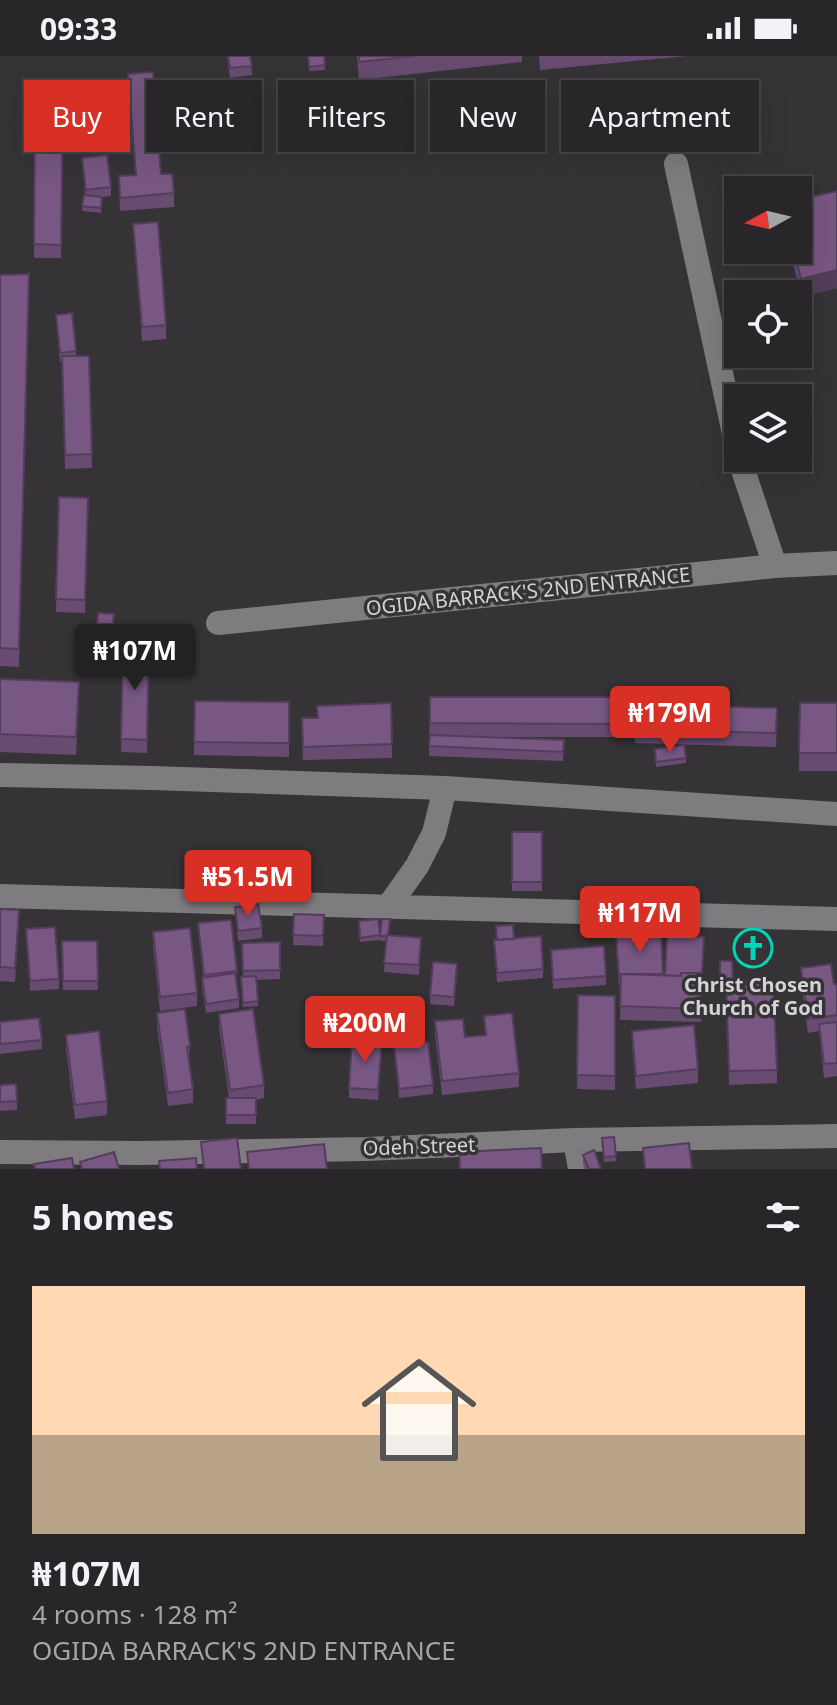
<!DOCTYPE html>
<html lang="en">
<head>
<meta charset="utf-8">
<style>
  body { margin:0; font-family:"Noto Sans",sans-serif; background:#302e30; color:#f1f3f6; height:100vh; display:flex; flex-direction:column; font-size:30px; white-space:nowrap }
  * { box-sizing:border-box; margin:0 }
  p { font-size:26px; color:#a5a5a8 }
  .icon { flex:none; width:44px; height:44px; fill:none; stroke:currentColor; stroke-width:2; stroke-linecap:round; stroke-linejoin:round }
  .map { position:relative; height:1113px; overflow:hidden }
  .sheet { display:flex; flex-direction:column; background:#282628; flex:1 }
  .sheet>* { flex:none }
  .hud { position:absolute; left:24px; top:24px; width:790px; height:72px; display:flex; gap:16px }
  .needle { width:52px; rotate:262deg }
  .tools { position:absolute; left:724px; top:120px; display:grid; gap:16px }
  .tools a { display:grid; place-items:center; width:88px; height:88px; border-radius:0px; background:#282628; box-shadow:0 8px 32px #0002,0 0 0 2px #444345; font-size:40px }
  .price { position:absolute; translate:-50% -68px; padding:0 18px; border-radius:8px; background:#d93025; color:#fff; font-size:26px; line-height:52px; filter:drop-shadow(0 2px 4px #0008) }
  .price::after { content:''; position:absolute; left:50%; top:48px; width:24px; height:18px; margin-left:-12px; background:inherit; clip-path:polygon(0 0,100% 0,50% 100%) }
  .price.selected { background:#222; color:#fff }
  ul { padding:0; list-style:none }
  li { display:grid; align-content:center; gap:16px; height:424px; padding:0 32px }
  li span { display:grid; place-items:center; height:248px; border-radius:0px; color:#555 }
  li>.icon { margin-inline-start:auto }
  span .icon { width:144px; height:144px; fill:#fffc; stroke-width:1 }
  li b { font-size:34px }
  h2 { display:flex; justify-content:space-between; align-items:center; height:96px; padding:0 32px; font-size:34px }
  .chip { padding:0 28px; border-radius:0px; background:#282628; box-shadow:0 8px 32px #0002,0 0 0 2px #444345; font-size:28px; line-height:72px }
  .chip.selected { background:#d93025; color:#fff }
  .status { display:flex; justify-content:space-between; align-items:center; height:56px; padding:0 40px; background:#282628; direction:ltr }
  .status svg { height:22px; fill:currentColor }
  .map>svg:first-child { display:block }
</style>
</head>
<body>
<div class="status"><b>09:33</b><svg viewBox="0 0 49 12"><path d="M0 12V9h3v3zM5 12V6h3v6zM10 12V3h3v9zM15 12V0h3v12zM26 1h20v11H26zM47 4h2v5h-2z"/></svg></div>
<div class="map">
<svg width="837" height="1113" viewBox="0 0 837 1113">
  <rect width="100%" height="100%" fill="#363336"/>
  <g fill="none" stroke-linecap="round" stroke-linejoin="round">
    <path stroke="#7f7c80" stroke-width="24" d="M676,108L738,396
      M739,402L775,510
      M218,567L775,510L837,507
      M0,719L153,722L445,732L837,758
      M0,840L837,863
      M388,851L417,810L434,777L445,732
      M575,1084L580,1113
      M0,1096L141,1097L366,1093L575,1084L837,1080"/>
  </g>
  <path fill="#674b71" d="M227,0H250L252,19L230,22Z
    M308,0H324L325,14L309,15Z
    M357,0H522V6L359,24Z
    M539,0H687L540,14Z
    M128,18L161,118L174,137V151L120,155L119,120L135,119Z
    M35,54H63L61,202H34Z
    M82,102L111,131V140L102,141L101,157L82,155L85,139Z
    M837,134V232L801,241L790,194H798L835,135Z
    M133,168L166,269V283L142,285Z
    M0,219L29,236L19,611L0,610Z
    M56,259L76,295V300H89L92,412L65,413L62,306H60Z
    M59,441L88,442L85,557L56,556Z
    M98,557L114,558L113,573L97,572Z
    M123,587L149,588L147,697L121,696Z
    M0,623L79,644L76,699L0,696Z
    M430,641H618V681H482L564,684L563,705L429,700Z
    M195,645L289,646V701L194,699Z
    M391,647L392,702L303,704L302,662H318Z
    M800,647H837V715H799Z
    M636,648L777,652L776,691L635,687Z
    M655,693L686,702V707L656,711Z
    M512,776H542V835H512Z
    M235,851L262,872V882L238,885Z
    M0,853L19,867L15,926L0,925Z
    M294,858L324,859L323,890L293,889Z
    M382,863L389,879L421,891L419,919L384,916L386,885H380Z
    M198,867L237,915L236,925L239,943V952L206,957L202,932V922H203Z
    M359,870L380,879V884L360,886Z
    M26,873L59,923V933L30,935Z
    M153,876L197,937V950L160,955L153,890Z
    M514,883L543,913V922L497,926L494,884Z
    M62,885H97L98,934H63Z
    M242,887L280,914V923L256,924L258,950L243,951L241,926L243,921Z
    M616,890L663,919L702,923L701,966L620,964L621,930H619Z
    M551,894L606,920V929L553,933Z
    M720,905H732L733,927L777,1014V1027L729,1029L726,928H720Z
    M801,912L834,928H837V1020L824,1022L819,975L808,977L801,926Z
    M457,918L454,950L430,948V939Z
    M578,939L615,940V1034L577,1033Z
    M157,957L190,990L189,1004L193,1033V1047L168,1050L157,971Z
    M219,958L264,1029V1042L256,1044V1068H226V1042H229L219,971Z
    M484,960L519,1017V1031L442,1039L435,979V965L465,981L485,979Z
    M0,966L42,984V993L0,998Z
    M632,975L698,1013V1027L636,1033L632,989Z
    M66,979L107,1045V1059L75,1063L66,993Z
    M394,989L433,1029V1038L399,1042Z
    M382,993L378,1044L349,1042V1032Z
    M0,1029L17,1045V1054L0,1055Z
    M614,1081L616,1105L604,1106L602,1082Z
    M583,1099L601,1113H585L583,1108Z"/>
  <path fill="#543d5c" d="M837,214V232L801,241V223Z
    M19,854V867L15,926V912Z"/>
  <path fill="#785783" stroke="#543d5c" stroke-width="2" d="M228,0H250L252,10L230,12Z
    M308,0H324L325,9L309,11Z
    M359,0H415L359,6Z
    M153,16L161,118H172L174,137L120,142L119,120L136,119L128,18Z
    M35,54H63L61,189L34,188Z
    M107,99L111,131L86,134L82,102Z
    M837,135V214L801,223L794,194H798V144Z
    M84,139L102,141L101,152L82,150Z
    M158,166L166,269L142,271L133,168Z
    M29,218L19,593L0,592V219Z
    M72,257L76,295L60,297L56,259Z
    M62,300H89L92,398L65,399Z
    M59,441L88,442L85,544L56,543Z
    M98,557L114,558L113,568H97Z
    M123,587L149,588L147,684L121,683Z
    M0,623L79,626L76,681L0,678Z
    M430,641H618V668L430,667Z
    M195,645L289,646V687L194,686Z
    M391,647L392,688L303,691L302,662H318L317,650Z
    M800,647H837V697H799Z
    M636,648L777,652L776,677L635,674Z
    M430,679L564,684L563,696L429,690Z
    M684,689L686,702L656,706L655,693Z
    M512,776H542V826H512Z
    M258,848L262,872L238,875L235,851Z
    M0,853L19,854L15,912L0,911Z
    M294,858L324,859L323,880L293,879Z
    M378,863L380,879L360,882L359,865Z
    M382,863H390L388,879H387L386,880H380Z
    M231,864L237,915L204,919L198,867Z
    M513,869L514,883L497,884L496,870Z
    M55,871L59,923L30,925L26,873Z
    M190,872L197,937L160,941L153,876Z
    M661,878L663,918H621V920L619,921L616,880Z
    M387,879L421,882L419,909L384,907Z
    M667,879L704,881L702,917H681V920L665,919Z
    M541,880L543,913L497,917L494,884Z
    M62,885H97L98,925H63Z
    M280,886V914L243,915L242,887Z
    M604,890L606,920L553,924L551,894Z
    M720,905H732L733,923L720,924Z
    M433,906L457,908L454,941L430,939Z
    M831,908L834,928H837V959L808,963L801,912Z
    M235,917L239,943L206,948L202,922Z
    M681,917H702L701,953L620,950L621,918L681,920Z
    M256,920L258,945L243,947L241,921Z
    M773,925L777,1014L729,1015L726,927Z
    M578,939L615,940V1020L577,1019Z
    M185,953L190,990L187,991L193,1033L168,1037L157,957Z
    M253,953L264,1029L230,1034L219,958Z
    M512,957L519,1017L442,1025L435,965L463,963L465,981L486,979L484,960Z
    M39,962L42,984L0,988V966Z
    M837,966V1007L824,1008L819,968Z
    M694,969L698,1013L636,1020L632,975Z
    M99,975L107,1045L75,1049L66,979Z
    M352,982L382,984L378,1034L349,1032Z
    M428,986L433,1029L399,1033L394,989Z
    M16,1028L17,1045L0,1046V1029Z
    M226,1042H256V1059H226Z
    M614,1081L616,1100L604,1101L602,1082Z
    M237,1082L241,1113H204L201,1086Z
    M689,1087L692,1113H645L643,1092Z
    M324,1088L327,1113H249L247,1096Z
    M541,1092L542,1113H460L459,1096Z
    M594,1094L601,1113H589L583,1099Z
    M114,1096L119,1113H82L80,1106Z
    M72,1102L74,1113H35L34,1108Z
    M196,1102L197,1113H160L159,1105Z"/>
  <defs>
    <symbol id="church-ring" viewBox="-11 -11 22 22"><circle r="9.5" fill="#363336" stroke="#01d5b6" stroke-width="1.5"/><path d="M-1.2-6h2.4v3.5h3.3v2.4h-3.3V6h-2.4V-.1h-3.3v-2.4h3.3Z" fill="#01d5b6"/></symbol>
  </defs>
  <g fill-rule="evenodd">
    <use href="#church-ring" x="731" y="870" width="44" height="44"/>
  </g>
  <g text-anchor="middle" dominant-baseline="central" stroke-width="7" stroke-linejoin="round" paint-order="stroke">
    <g font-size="20" fill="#d4d3d5" stroke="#363336">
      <text transform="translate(528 535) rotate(-6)">OGIDA BARRACK'S 2ND ENTRANCE</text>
      <text transform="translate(419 1090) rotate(-2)">Odeh Street</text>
    </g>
    <g font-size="20" font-weight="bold" fill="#d4d3d5" stroke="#363336">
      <text x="753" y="928">Christ Chosen<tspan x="753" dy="23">Church of God</tspan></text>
    </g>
  </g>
</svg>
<div class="tools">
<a><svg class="needle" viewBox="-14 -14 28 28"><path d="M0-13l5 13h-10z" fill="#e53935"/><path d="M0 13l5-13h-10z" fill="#a5a5a8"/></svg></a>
<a><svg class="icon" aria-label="locate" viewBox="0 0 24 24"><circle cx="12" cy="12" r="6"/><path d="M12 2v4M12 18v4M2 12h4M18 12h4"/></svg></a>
<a><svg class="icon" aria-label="layers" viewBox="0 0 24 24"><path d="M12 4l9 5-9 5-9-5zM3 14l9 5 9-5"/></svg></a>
</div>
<b class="price selected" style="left:135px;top:636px">₦107M</b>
<b class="price" style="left:670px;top:698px">₦179M</b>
<b class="price" style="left:248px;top:862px">₦51.5M</b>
<b class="price" style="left:640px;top:898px">₦117M</b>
<b class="price" style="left:365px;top:1008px">₦200M</b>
<div class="hud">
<a class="chip selected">Buy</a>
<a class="chip">Rent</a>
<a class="chip">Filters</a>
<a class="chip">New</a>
<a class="chip">Apartment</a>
</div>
</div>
<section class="sheet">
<h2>5 homes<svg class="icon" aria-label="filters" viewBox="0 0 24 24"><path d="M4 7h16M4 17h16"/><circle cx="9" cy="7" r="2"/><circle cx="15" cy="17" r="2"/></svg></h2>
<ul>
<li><span style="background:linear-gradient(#ffd9b3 60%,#b9a48a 0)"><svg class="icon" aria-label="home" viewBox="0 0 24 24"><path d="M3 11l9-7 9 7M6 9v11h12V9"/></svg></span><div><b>₦107M</b><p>4 rooms · 128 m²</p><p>OGIDA BARRACK'S 2ND ENTRANCE</p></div></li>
</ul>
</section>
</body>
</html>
